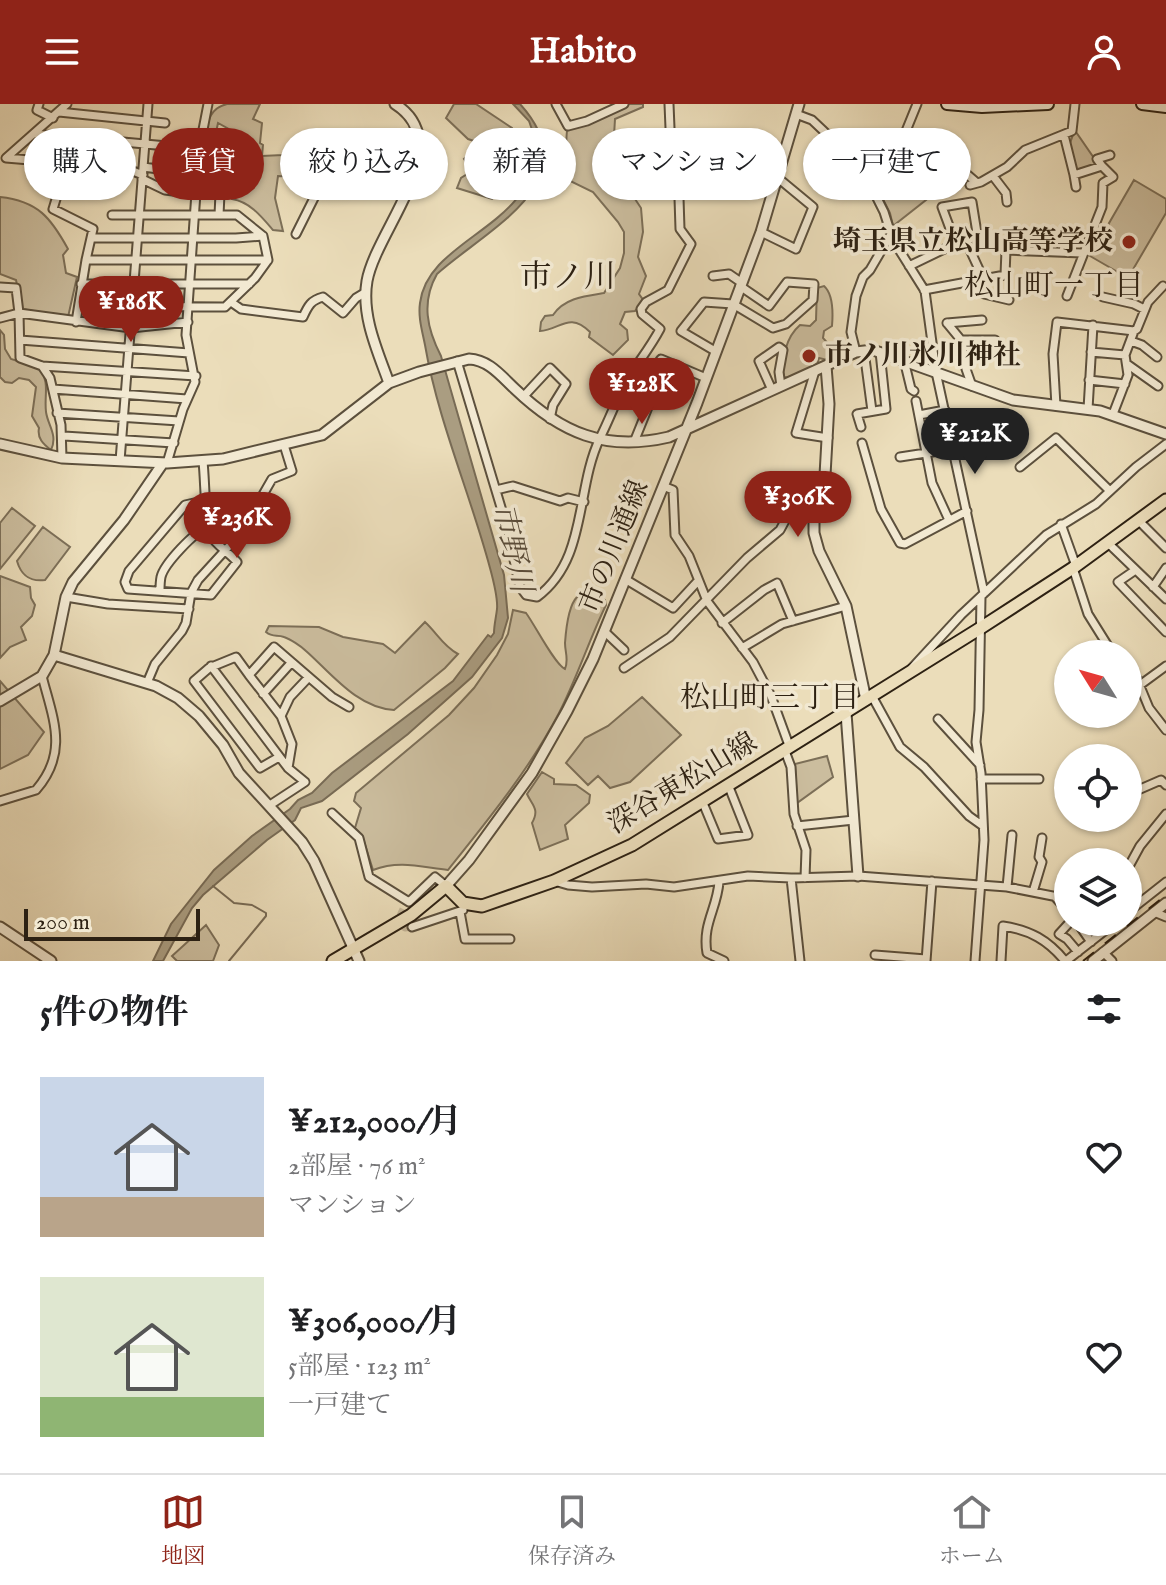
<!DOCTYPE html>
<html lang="ja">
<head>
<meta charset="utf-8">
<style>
  body { margin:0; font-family:"IM FELL English","Noto Serif JP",serif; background:#f6f6f6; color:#202124; height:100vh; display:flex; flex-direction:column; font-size:30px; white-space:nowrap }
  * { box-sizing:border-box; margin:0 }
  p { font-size:26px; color:#757577 }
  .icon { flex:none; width:44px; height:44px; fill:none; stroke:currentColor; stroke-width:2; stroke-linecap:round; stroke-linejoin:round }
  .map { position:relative; height:857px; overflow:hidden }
  .sheet { display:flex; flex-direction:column; background:#fff; flex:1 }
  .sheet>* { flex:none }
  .hud { position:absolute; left:24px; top:24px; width:1118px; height:72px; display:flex; gap:16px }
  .needle { width:52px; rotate:307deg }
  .controls { position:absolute; left:1054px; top:536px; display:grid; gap:16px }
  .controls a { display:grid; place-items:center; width:88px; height:88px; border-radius:50%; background:#fff; box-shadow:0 2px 6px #0004; font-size:40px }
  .scale { position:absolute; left:24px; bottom:20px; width:176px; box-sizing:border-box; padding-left:8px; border:4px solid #2d2113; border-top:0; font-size:22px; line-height:28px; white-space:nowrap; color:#2d2113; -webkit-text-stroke:6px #f2e9d2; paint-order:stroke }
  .price { position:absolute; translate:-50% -68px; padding:0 18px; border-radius:28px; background:#8f2418; color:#fff; font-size:26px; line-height:52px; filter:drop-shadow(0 2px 4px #0008) }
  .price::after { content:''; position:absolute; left:50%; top:48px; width:24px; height:18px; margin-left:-12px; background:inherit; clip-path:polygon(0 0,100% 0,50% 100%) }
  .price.active { background:#222; color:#fff }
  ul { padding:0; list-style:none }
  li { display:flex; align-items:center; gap:24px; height:200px; padding:0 40px }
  li span { display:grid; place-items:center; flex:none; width:224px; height:160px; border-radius:0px; color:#555 }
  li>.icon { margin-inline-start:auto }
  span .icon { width:96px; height:96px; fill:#fffc; stroke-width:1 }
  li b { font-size:34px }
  h2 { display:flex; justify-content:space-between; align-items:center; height:96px; padding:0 40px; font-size:34px }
  .chip { padding:0 28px; border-radius:36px; background:#fff; box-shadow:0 2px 6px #0004; font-size:28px; line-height:72px }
  .chip.active { background:#8f2418; color:#fff }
  header { display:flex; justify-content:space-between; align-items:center; height:104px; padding:0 40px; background:#8f2418; color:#fff; font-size:36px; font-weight:800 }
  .dock { display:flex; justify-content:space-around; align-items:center; height:112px; border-top:2px solid #e0e0e0; background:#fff; font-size:22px; color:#757577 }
  .dock a { display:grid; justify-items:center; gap:4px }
  .dock .active { color:#8f2418 }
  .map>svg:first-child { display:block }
</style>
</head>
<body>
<header><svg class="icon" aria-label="menu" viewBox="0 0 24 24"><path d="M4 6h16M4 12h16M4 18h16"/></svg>Habito<svg class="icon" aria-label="person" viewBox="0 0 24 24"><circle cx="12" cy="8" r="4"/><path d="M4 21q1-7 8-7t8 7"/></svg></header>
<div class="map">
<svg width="1166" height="857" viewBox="0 0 1166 857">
  <rect width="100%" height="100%" fill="#ebddba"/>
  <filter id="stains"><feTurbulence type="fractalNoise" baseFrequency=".0025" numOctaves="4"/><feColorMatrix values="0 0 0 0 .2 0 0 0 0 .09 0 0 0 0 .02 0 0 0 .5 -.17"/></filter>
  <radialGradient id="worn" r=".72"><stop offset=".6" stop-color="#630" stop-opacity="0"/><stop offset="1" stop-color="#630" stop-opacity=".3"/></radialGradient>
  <path fill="#cbbd9e" stroke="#7c6f58" stroke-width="2" d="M227,0H260L253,15L262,19L260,39L263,41L262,52L283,51L291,46L300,49L294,73L278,72L275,94L283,127L273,126C261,112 250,98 232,95C233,82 237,66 237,55C237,48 235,38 236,29L218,19L215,33H205C208,16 210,4 227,0Z
    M454,0H476L512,24C525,60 521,72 492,95L457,84L461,74L472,67L464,55L480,39L468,35L446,14Z
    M628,0H643V3L615,15L614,32L624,37L620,50L624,62L615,71L622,80L634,82L635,95L641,104L643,128L638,153L646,172L639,190L644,197L635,207L625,208L620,220L627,226L628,236L613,251L589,233L590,228C569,207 560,226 540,227L541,218L545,212L553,211C564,194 585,192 604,189L620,164L624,149V128L618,118L593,88L564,74C568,58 565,43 567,27L570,24Z
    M1074,28H1076L1098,60L1076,66L1069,42Z
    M887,74L903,93L923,87L931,92L893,122L890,109L876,81Z
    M1134,76L1166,95V109L1128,174L1090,152Z
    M0,93C38,97 51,114 68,145L63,151L66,169L77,173L68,213L22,205L16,176L0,170Z
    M824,182C833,190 833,210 832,222L824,227L823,234L831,243L833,253L827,256L819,254L817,262L789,274L784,273C781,255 786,233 800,221L810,222L816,216L817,184Z
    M0,226L4,231L5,245L11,255L40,264C50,280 44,291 46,308C48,322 58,331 51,346C43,340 37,334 39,324L32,312L36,283L29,276L19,274L12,279L5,278L0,273Z
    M12,404L35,422L0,465V419Z
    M43,423L70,443L45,476C29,478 21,471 17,457Z
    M0,472L30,483L31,494L35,501L32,512L21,523L26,536L10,543L0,554Z
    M584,492L592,497L599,494L605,496L606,501C589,536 577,574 559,609C529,666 488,716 448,766C421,763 399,756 373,766L362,731L355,724L361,704L354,697L356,689L449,611L474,584L497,551L508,530L513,506L526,509C535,521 555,561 565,565C569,555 565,549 565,539C566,525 568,502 577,493Z
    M425,518C437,529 443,542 458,550L445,564L394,606C357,604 331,569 306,547C301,542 290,535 284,533C277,530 273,534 266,528L269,522L319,523L343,533L383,540L395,549Z
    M0,577L44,628L28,651L0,665Z
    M642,593L681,631L630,678L610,684L598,672L588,681L566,659L585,634L608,622Z
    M827,652L833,673L797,699L795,660Z
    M542,668L554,675V680L576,681L590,691L589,699L565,721L568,735L540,746L532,719C540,705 532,701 527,690Z
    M206,821L219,841L213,857H177L172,852Z"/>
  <path fill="#aa9d81" stroke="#786b55" stroke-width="2" d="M513,0H520C591,78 487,125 437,170C421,198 427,225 441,252L504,471L508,514L502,534L472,573L408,630L322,697L301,704L295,716L267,736L203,791L192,804L163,857H153L171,820L214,766L252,732L290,705L298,696L312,689L332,669L453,577L488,531L491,533L494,529C494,521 496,514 497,505C498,494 493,475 490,464C470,389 438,317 425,241C422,226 418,213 420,199C428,134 534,124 536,44L538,43L529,17Z"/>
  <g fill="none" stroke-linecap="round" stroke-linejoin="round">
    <path stroke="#786b55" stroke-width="2" d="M213,782L234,799L252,801L266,809V812L229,857"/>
    <path stroke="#c5b799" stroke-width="7" stroke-dasharray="7 3.5" stroke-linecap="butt" d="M403,805L397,818L405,824L412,823"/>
    <defs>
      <path id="minor" d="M39,0L37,6L53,14
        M67,0L6,54L125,64L143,71
        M556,0L568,22L587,17L624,0
        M917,0L895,54L923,82L948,54L977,79
        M59,8L165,19
        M796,10L812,16L849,51L871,82L884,108L893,136L925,187L936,268L984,489
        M35,30L222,47L219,111
        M1064,31L1074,71L1102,62L1113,73L1103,79L1102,103L1067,192
        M86,60L89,35
        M674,62L720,71
        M1102,62L1097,55L1110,51
        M143,63L197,70
        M1074,71L1076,83
        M993,72L1006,89L1007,98
        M142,75L165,86L196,90
        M970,81L981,78L1007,63L1025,46L1072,27L1075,0
        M60,82L53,105L93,125L86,156
        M761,128L796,145L813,103L778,74
        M296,130L334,54L404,90
        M91,134H236L263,132
        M955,138L942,103L972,98L977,129L965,135
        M909,162L965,135L983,174L984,190L1009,196
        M713,172L729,170L742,179
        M81,180H249
        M0,183L16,184L19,209L0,214
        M924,186L1005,171L1006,146L1082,149
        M1103,193L1134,200L1144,205
        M231,198L241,205L303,213C308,202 311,196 323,193L343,209L356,194L366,188
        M79,202L225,203L255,174L268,156L263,132L237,111H112
        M76,218L86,156H268
        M188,218L131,224L19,209L20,254L42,262L196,272
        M947,219L961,236L966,265L972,282
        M947,219L982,216
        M1134,227L1137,225L1148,198L1163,182
        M20,236L189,249
        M961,236H995
        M1131,237L1142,241L1157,253
        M715,247L681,227L704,198L733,200L773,224L786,220L813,196L814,180L787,178L769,202L740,182
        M864,247L872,307
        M856,248L851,228L856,192L863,173L870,166L891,130
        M1091,248L1125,251
        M904,256L911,285L914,287
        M457,257L506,420L520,483L526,491L537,493C588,455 575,386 600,334C608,318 615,300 623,283C634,263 649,246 660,225L642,210L641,205L646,198L668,186L691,140L680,125L679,94L671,48L669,0
        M1127,260L1158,282
        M42,262L50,274L61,321L62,354
        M815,267L796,329L828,334
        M631,272L649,289L651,296L634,338
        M1089,276L1125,280
        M642,282L661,255L706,274
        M53,285L187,295
        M772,286L759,257L779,243L783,246L779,268L781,282
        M523,293L550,264L566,280L553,301L550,315
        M916,297L932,379L949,416
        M1056,302L1053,250L1057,218L1134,227L1125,251L1128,271L1113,310
        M1088,305L1093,221
        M57,309L179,317
        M919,311L945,306
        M861,323L857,310L886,305L880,248
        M64,332L174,339
        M950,335L994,331
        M862,339L881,405L900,439L905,440L967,407
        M900,353L952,345
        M120,357L148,0
        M203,358C205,373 205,421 210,430C215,441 229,448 237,458L211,491L128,485L125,478L129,467L185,401L207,396
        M167,359L183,305L195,278L186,231L199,46L208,0
        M1020,363L1056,334L1110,387
        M663,382L673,386L675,431L689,452L707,497L753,558L771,592L790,644
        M496,386L513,382L560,397L568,394L584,398
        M1138,416L1166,444
        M1061,420L1076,462
        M1108,439L1166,495
        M1073,464L1088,510L1113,550
        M1134,467L1118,478L1166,528
        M625,475L673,504L698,477
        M1153,483L1166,464
        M160,487C160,483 160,478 161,473C164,460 195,427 207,424
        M66,493L108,500L189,505
        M722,519L764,486L777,479L793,517
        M604,527L624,546
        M742,544L782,520L846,502
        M211,562L288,664L292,640L281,612L290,593L308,574
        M624,564L670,533L747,454L780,426L795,398L806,396L819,399
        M912,564L961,511L1046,431L1096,400L1136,363L1166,340
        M1128,565L1137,575L1149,604L1166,626
        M249,571L281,612
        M147,579L155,560L182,527L186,519L191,489L198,476L241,429L272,375L292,367L284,341
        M1140,581L1166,562
        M263,590L291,559
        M872,592L900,643L924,663L969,712L983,722
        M938,615L980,661
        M785,647L791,663L794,710L806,746L805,774
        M279,653L260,664L194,577L209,564L236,553L249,571L274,543L332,593L349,603
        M981,675H1039
        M1128,686H1138L1161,676L1166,681
        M0,697L36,686C69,648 53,615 42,572
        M703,699L718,735L748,731L729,683
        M270,701L305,678L288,664
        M332,709L359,734L369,773L409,798L435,773L446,782
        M797,722L854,716
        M1128,764L1140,742L1166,710
        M791,774L800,857
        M554,777L568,781L592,783L646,780L674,783L748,772L791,774L858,772L1007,783L1068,795
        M719,778C717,805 702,820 707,849L724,857
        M1007,783L1012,731
        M1033,788L1042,758L1039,753L1042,734
        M1056,794L1068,807
        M460,808L465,835H510
        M1128,808L1166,778
        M1154,808L1166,813
        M1070,818L1059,830L1067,835L1078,848
        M1077,818L1091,838
        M412,823L463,806
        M1103,848L1112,857
        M875,851L926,855
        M926,857L932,777
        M975,857L984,736L981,669L976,638L979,606L981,493
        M1001,857L1003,822C1030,826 1048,836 1065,857
        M1066,857L1116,818"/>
      <path id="tertiary" d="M826,262L829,300L825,371L814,418V429L819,447L846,502L866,596
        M389,279C378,248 361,212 367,177C376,126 459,40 395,0
        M0,340L62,354L167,359L223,355L322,331L389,279L419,268L469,255C489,256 501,272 515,285C561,329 605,348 669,333L856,248L873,246L1013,296L1100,307L1166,330
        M54,551L156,582L178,594L199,612L223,641L239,669L302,738L314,757L359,857
        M0,597L42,572L54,551L66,493L73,478L124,416L163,359
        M846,609L858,772
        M446,782L469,756L532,669L567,607L593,555L697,299L761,128L799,0
        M0,823L51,857
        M1093,857L1166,799"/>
      <path id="secondary" d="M947,0L982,3L1048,0
        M1142,0L1166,3"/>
      <path id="primary" d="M333,857L411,811L446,782L463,799L482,802L554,777L632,741L979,525L1073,464L1166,396"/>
    </defs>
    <use href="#minor" stroke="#5c503d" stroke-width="11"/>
    <use href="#tertiary" stroke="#5c503d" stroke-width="13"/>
    <use href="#secondary" stroke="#2d2113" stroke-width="14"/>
    <use href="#primary" stroke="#2d2113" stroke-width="15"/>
    <use href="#minor" stroke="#f2e9d2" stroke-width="7"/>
    <use href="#tertiary" stroke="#f2e9d2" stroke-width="9"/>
    <use href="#secondary" stroke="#f2e9d2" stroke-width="10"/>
    <use href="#primary" stroke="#ebddba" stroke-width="11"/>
    <path stroke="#2d2113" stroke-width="2" stroke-dasharray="14 14" stroke-linecap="butt" d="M1083,857L1166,791"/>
  </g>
  <g fill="#8f2418" stroke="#f2e9d2" stroke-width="3">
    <circle cx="1129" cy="138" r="8"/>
    <circle cx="809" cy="252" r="8"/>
  </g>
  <g text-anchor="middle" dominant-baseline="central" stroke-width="7" stroke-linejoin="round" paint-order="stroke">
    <g font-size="28" font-weight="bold" fill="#2d2113" stroke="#f2e9d2" text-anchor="end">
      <text x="1113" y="138">埼玉県立松山高等学校</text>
      <text x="825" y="252" text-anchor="start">市ノ川氷川神社</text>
    </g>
    <g font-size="28" fill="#2d2113" stroke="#f2e9d2">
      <text transform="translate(615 443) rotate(-68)">市の川通線</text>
      <text transform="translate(683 680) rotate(-31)">深谷東松山線</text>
    </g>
    <g font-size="30" fill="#2d2113" stroke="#f2e9d2">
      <text x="1054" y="183">松山町一丁目</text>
      <text x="770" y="595">松山町三丁目</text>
    </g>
    <g font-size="30" font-style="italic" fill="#594c3a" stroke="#f2e9d2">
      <text transform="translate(511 444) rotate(77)">市野川</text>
    </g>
    <g font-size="32" fill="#2d2113" stroke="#f2e9d2">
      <text x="568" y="174">市ノ川</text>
    </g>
  </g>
  <rect width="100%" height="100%" filter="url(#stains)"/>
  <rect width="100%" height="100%" fill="url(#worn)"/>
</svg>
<div class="controls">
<a><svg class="needle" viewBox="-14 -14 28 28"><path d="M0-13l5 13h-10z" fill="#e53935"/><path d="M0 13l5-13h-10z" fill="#757577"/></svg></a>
<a><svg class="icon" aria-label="locate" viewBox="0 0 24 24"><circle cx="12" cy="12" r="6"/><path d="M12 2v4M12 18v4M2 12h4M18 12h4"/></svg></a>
<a><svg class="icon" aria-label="layers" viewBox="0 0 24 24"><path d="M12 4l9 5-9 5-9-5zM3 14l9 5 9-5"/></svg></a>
</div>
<div class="scale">200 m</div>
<b class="price" style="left:131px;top:240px">¥186K</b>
<b class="price" style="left:642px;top:322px">¥128K</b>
<b class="price active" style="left:975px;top:372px">¥212K</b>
<b class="price" style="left:798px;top:435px">¥306K</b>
<b class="price" style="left:237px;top:456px">¥236K</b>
<div class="hud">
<a class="chip">購入</a>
<a class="chip active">賃貸</a>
<a class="chip">絞り込み</a>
<a class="chip">新着</a>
<a class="chip">マンション</a>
<a class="chip">一戸建て</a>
</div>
</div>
<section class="sheet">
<h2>5件の物件<svg class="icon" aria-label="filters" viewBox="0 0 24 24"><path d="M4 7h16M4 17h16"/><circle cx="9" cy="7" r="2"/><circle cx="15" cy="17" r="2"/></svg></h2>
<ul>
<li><span style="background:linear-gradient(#c9d6e8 75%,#b9a48a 0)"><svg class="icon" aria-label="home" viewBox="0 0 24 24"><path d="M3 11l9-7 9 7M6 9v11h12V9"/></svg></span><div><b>¥212,000/月</b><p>2部屋 · 76 m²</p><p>マンション</p></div><svg class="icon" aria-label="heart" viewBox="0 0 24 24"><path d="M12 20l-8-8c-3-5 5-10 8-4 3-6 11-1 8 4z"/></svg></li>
<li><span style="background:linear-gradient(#dfe7d0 75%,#8fb573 0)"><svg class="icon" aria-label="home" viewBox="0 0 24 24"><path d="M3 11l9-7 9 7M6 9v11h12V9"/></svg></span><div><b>¥306,000/月</b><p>5部屋 · 123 m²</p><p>一戸建て</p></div><svg class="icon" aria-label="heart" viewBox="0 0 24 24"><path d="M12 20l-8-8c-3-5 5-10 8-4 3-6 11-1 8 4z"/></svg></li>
</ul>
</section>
<nav class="dock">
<a class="active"><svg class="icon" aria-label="map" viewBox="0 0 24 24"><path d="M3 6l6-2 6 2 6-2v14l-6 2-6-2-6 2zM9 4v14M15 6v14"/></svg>地図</a>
<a><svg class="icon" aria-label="saved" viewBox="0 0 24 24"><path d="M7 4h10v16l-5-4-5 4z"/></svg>保存済み</a>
<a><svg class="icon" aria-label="home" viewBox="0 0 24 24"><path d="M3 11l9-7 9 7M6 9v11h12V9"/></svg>ホーム</a>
</nav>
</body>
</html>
